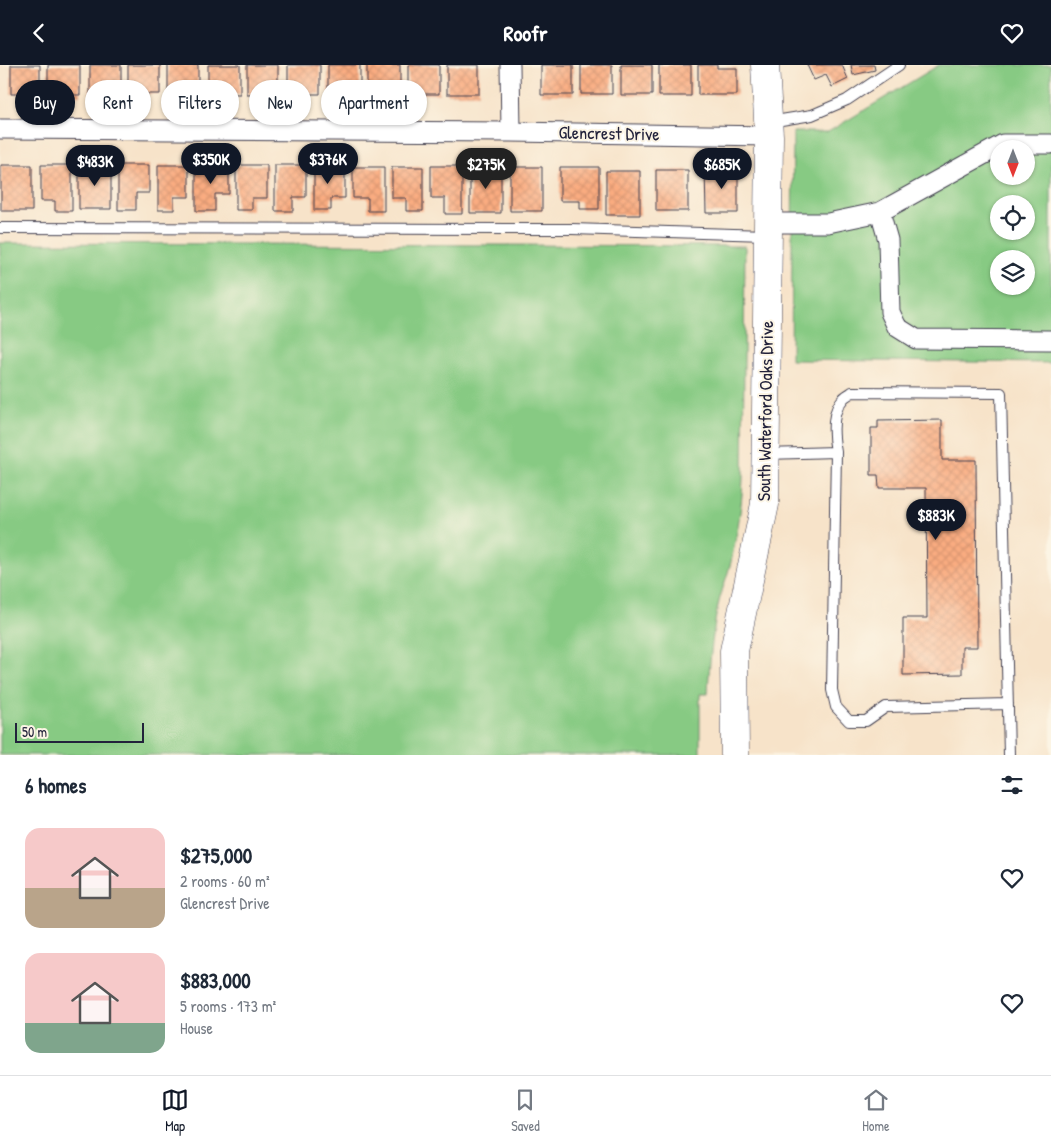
<!DOCTYPE html>
<html lang="en">
<head>
<meta charset="utf-8">
<style>
  body { margin:0; font-family:"Patrick Hand",sans-serif; background:#f2f2f3; color:#1f2937; height:100vh; display:flex; flex-direction:column; font-size:19px; white-space:nowrap }
  * { box-sizing:border-box; margin:0 }
  p { font-size:16px; color:#747a83 }
  .icon { flex:none; width:28px; height:28px; fill:none; stroke:currentColor; stroke-width:2; stroke-linecap:round; stroke-linejoin:round }
  .map { position:relative; height:690px; overflow:hidden }
  .side { display:flex; flex-direction:column; background:#fff; flex:1 }
  .side>* { flex:none }
  .top-card { position:absolute; left:15px; top:15px; width:500px; height:45px; display:flex; gap:10px }
  .needle { width:32px; rotate:180deg }
  .buttons { position:absolute; left:990px; top:75px; display:grid; gap:10px }
  .buttons a { display:grid; place-items:center; width:45px; height:45px; border-radius:50%; background:#fff; box-shadow:0 1px 4px #0004; font-size:25px }
  .scale { position:absolute; left:15px; bottom:12px; width:129px; box-sizing:border-box; padding-left:5px; border:2px solid #22223b; border-top:0; font-size:14px; line-height:18px; white-space:nowrap; color:#22223b; -webkit-text-stroke:4px #fcf5e5; paint-order:stroke }
  .price { position:absolute; translate:-50% -42px; padding:0 11px; border-radius:18px; background:#111827; color:#fff; font-size:16px; line-height:32px; filter:drop-shadow(0 1px 2px #0008) }
  .price::after { content:''; position:absolute; left:50%; top:30px; width:15px; height:11px; margin-left:-8px; background:inherit; clip-path:polygon(0 0,100% 0,50% 100%) }
  .price.selected { background:#222; color:#fff }
  ul { padding:0; list-style:none }
  li { display:flex; align-items:center; gap:15px; height:125px; padding:0 25px }
  li span { display:grid; place-items:center; flex:none; width:140px; height:100px; border-radius:15px; color:#555 }
  li>.icon { margin-inline-start:auto }
  span .icon { width:60px; height:60px; fill:#fffc; stroke-width:1 }
  li b { font-size:21px }
  h2 { display:flex; justify-content:space-between; align-items:center; height:60px; padding:0 25px; font-size:21px }
  .chip { padding:0 18px; border-radius:22px; background:#fff; box-shadow:0 1px 4px #0004; font-size:18px; line-height:45px }
  .chip.selected { background:#111827; color:#fff }
  header { display:flex; justify-content:space-between; align-items:center; height:65px; padding:0 25px; background:#111827; color:#fff; font-size:22px; font-weight:800 }
  .tabs { display:flex; justify-content:space-around; align-items:center; height:70px; border-top:1px solid #e0e1e3; background:#fff; font-size:14px; color:#747a83 }
  .tabs a { display:grid; justify-items:center; gap:2px }
  .tabs .selected { color:#111827 }
  .map>svg:first-child { display:block }
</style>
</head>
<body>
<header><svg class="icon" aria-label="back" viewBox="0 0 24 24"><path d="M15 5l-7 7 7 7"/></svg>Roofr<svg class="icon" aria-label="heart" viewBox="0 0 24 24"><path d="M12 20l-8-8c-3-5 5-10 8-4 3-6 11-1 8 4z"/></svg></header>
<div class="map">
<svg width="1051" height="690" viewBox="0 0 1051 690">
  <defs>
    <pattern id="building-cross-hatch" width="8" height="8" patternUnits="userSpaceOnUse" patternTransform="scale(1.25)"><rect width="8" height="8" fill="#faac80"/><path d="M0 0l8 8M0 8l8-8" fill="none" stroke="#d69470"/></pattern>
  </defs>
  <rect width="100%" height="100%" fill="#fcf5e5"/>
  <filter id="ink" filterUnits="userSpaceOnUse"><feTurbulence type="fractalNoise" baseFrequency=".02" numOctaves="2"/><feDisplacementMap in="SourceGraphic" scale="10" xChannelSelector="R" yChannelSelector="G"/><feConvolveMatrix kernelMatrix="1 2 1 2 8 2 1 2 1" color-interpolation-filters="sRGB"/></filter>
  <filter id="wash" filterUnits="userSpaceOnUse"><feTurbulence type="fractalNoise" baseFrequency=".0096" numOctaves="4" result="noise"/><feDisplacementMap in="SourceGraphic" scale="20" xChannelSelector="R" yChannelSelector="G"/><feGaussianBlur stdDeviation="1.12" result="paint"/><feColorMatrix in="noise" values="0 0 0 0 0 0 0 0 0 0 0 0 0 0 0 0 0 1.4 0 .05"/><feComposite in="paint" operator="in"/></filter>
  <g filter="url(#wash)">
    <rect width="100%" height="100%" fill="#f7e3c9"/>
    <path fill="#87ca83" stroke="#54765f" fill-rule="evenodd" d="M939,0H1051V298L791,295L793,67H828ZM999,84H1026V111H999ZM999,139H1026V166H999ZM999,194H1026V221H999Z
      M0,178L745,181L743,413C742,442 737,469 731,497C727,513 720,529 717,545C712,573 709,601 708,629H700V690H0Z"/>
    <g id="blocks">
      <path fill="url(#building-cross-hatch)" d="M11,0H40V29H11Z
        M48,0H80V30H48Z
        M90,0H121V30H90Z
        M128,0H160V29H128Z
        M168,0H198V30H168Z
        M208,0H240V29H208Z
        M247,0H278V30H247Z
        M288,0H320V29H288Z
        M328,0H360V29L328,30Z
        M367,0H400V28H367Z
        M408,0H439V29H408Z
        M447,0H479V29H447Z
        M541,0H573V30H541Z
        M581,0H612V29H581Z
        M621,0H652V30H621Z
        M659,0H691V31H659Z
        M698,0H717V3H737V30H698Z
        M807,0H842L848,14L832,22L826,10L814,15Z
        M851,0H874L875,5L853,10Z
        M1,100H32V146H1Z
        M41,100H72V146H55V136H41Z
        M79,100H111V144H79Z
        M118,100H149V128H136V145H118Z
        M158,100H189V132H174V145H158Z
        M196,100H229V129H215V146H196Z
        M236,100H267V133H252V145H236Z
        M275,100H306V132H293V146H275Z
        M314,100H345V133H331V145H314Z
        M431,101H462V149H445V133H431Z
        M353,102H384V146H368V133H353Z
        M392,102H423V146H406V133H392Z
        M470,102H501V148H470Z
        M510,102H542V146H510Z
        M560,102H599V144H580V136H560Z
        M705,103H738V148H706Z
        M656,105H688V146H656Z
        M606,106H640V150H606Z
        M942,355V395H976L977,582H962V609L903,610V553H927L926,423H879L878,410H871V363H878V356Z"/>
    </g>
  </g>
  <g filter="url(#ink)">
    <use href="#blocks" fill-opacity="0" stroke="#423f50" stroke-width="1"/>
    <g fill="none" stroke-linecap="round" stroke-linejoin="round">
      <defs>
        <path id="lane" d="M769,57L812,50L847,35L899,0
          M0,163L572,164L766,170
          M836,387L832,625L836,642L849,656H866L886,642L1008,639
          M766,389L836,387C833,371 831,347 843,334C845,331 850,329 852,327L1001,328L1009,690"/>
        <path id="street" d="M510,0L511,67
          M0,64L511,67L769,71
          M880,147L888,175L890,247L897,262L916,274L1051,275
          M767,158H828L880,147L1003,79H1051"/>
        <path id="secondary" d="M735,690L734,586L765,439L769,71L765,0"/>
      </defs>
      <use href="#lane" stroke="#423f50" stroke-width="12"/>
      <use href="#street" stroke="#423f50" stroke-width="21"/>
      <use href="#secondary" stroke="#423f50" stroke-width="29"/>
      <use href="#lane" stroke="#fff" stroke-width="10"/>
      <use href="#street" stroke="#fff" stroke-width="19"/>
      <use href="#secondary" stroke="#fff" stroke-width="28"/>
    </g>
  </g>
  <g text-anchor="middle" dominant-baseline="central" stroke-width="4" stroke-linejoin="round" paint-order="stroke">
    <g font-size="18" fill="#22223b" stroke="#fcf5e5">
      <text transform="translate(609 68) rotate(1)">Glencrest Drive</text>
      <text transform="translate(765 346) rotate(-89)">South Waterford Oaks Drive</text>
    </g>
  </g>
</svg>
<div class="buttons">
<a><svg class="needle" viewBox="-14 -14 28 28"><path d="M0-13l5 13h-10z" fill="#e53935"/><path d="M0 13l5-13h-10z" fill="#747a83"/></svg></a>
<a><svg class="icon" aria-label="locate" viewBox="0 0 24 24"><circle cx="12" cy="12" r="6"/><path d="M12 2v4M12 18v4M2 12h4M18 12h4"/></svg></a>
<a><svg class="icon" aria-label="layers" viewBox="0 0 24 24"><path d="M12 4l9 5-9 5-9-5zM3 14l9 5 9-5"/></svg></a>
</div>
<div class="scale">50 m</div>
<b class="price" style="left:211px;top:120px">$350K</b>
<b class="price" style="left:328px;top:120px">$376K</b>
<b class="price" style="left:95px;top:122px">$483K</b>
<b class="price selected" style="left:486px;top:125px">$275K</b>
<b class="price" style="left:722px;top:125px">$685K</b>
<b class="price" style="left:936px;top:476px">$883K</b>
<div class="top-card">
<a class="chip selected">Buy</a>
<a class="chip">Rent</a>
<a class="chip">Filters</a>
<a class="chip">New</a>
<a class="chip">Apartment</a>
</div>
</div>
<section class="side">
<h2>6 homes<svg class="icon" aria-label="filters" viewBox="0 0 24 24"><path d="M4 7h16M4 17h16"/><circle cx="9" cy="7" r="2"/><circle cx="15" cy="17" r="2"/></svg></h2>
<ul>
<li><span style="background:linear-gradient(#f6c9c9 60%,#b9a48a 0)"><svg class="icon" aria-label="home" viewBox="0 0 24 24"><path d="M3 11l9-7 9 7M6 9v11h12V9"/></svg></span><div><b>$275,000</b><p>2 rooms · 60 m²</p><p>Glencrest Drive</p></div><svg class="icon" aria-label="heart" viewBox="0 0 24 24"><path d="M12 20l-8-8c-3-5 5-10 8-4 3-6 11-1 8 4z"/></svg></li>
<li><span style="background:linear-gradient(#f6c9c9 70%,#7fa58c 0)"><svg class="icon" aria-label="home" viewBox="0 0 24 24"><path d="M3 11l9-7 9 7M6 9v11h12V9"/></svg></span><div><b>$883,000</b><p>5 rooms · 173 m²</p><p>House</p></div><svg class="icon" aria-label="heart" viewBox="0 0 24 24"><path d="M12 20l-8-8c-3-5 5-10 8-4 3-6 11-1 8 4z"/></svg></li>
</ul>
</section>
<nav class="tabs">
<a class="selected"><svg class="icon" aria-label="map" viewBox="0 0 24 24"><path d="M3 6l6-2 6 2 6-2v14l-6 2-6-2-6 2zM9 4v14M15 6v14"/></svg>Map</a>
<a><svg class="icon" aria-label="saved" viewBox="0 0 24 24"><path d="M7 4h10v16l-5-4-5 4z"/></svg>Saved</a>
<a><svg class="icon" aria-label="home" viewBox="0 0 24 24"><path d="M3 11l9-7 9 7M6 9v11h12V9"/></svg>Home</a>
</nav>
</body>
</html>
